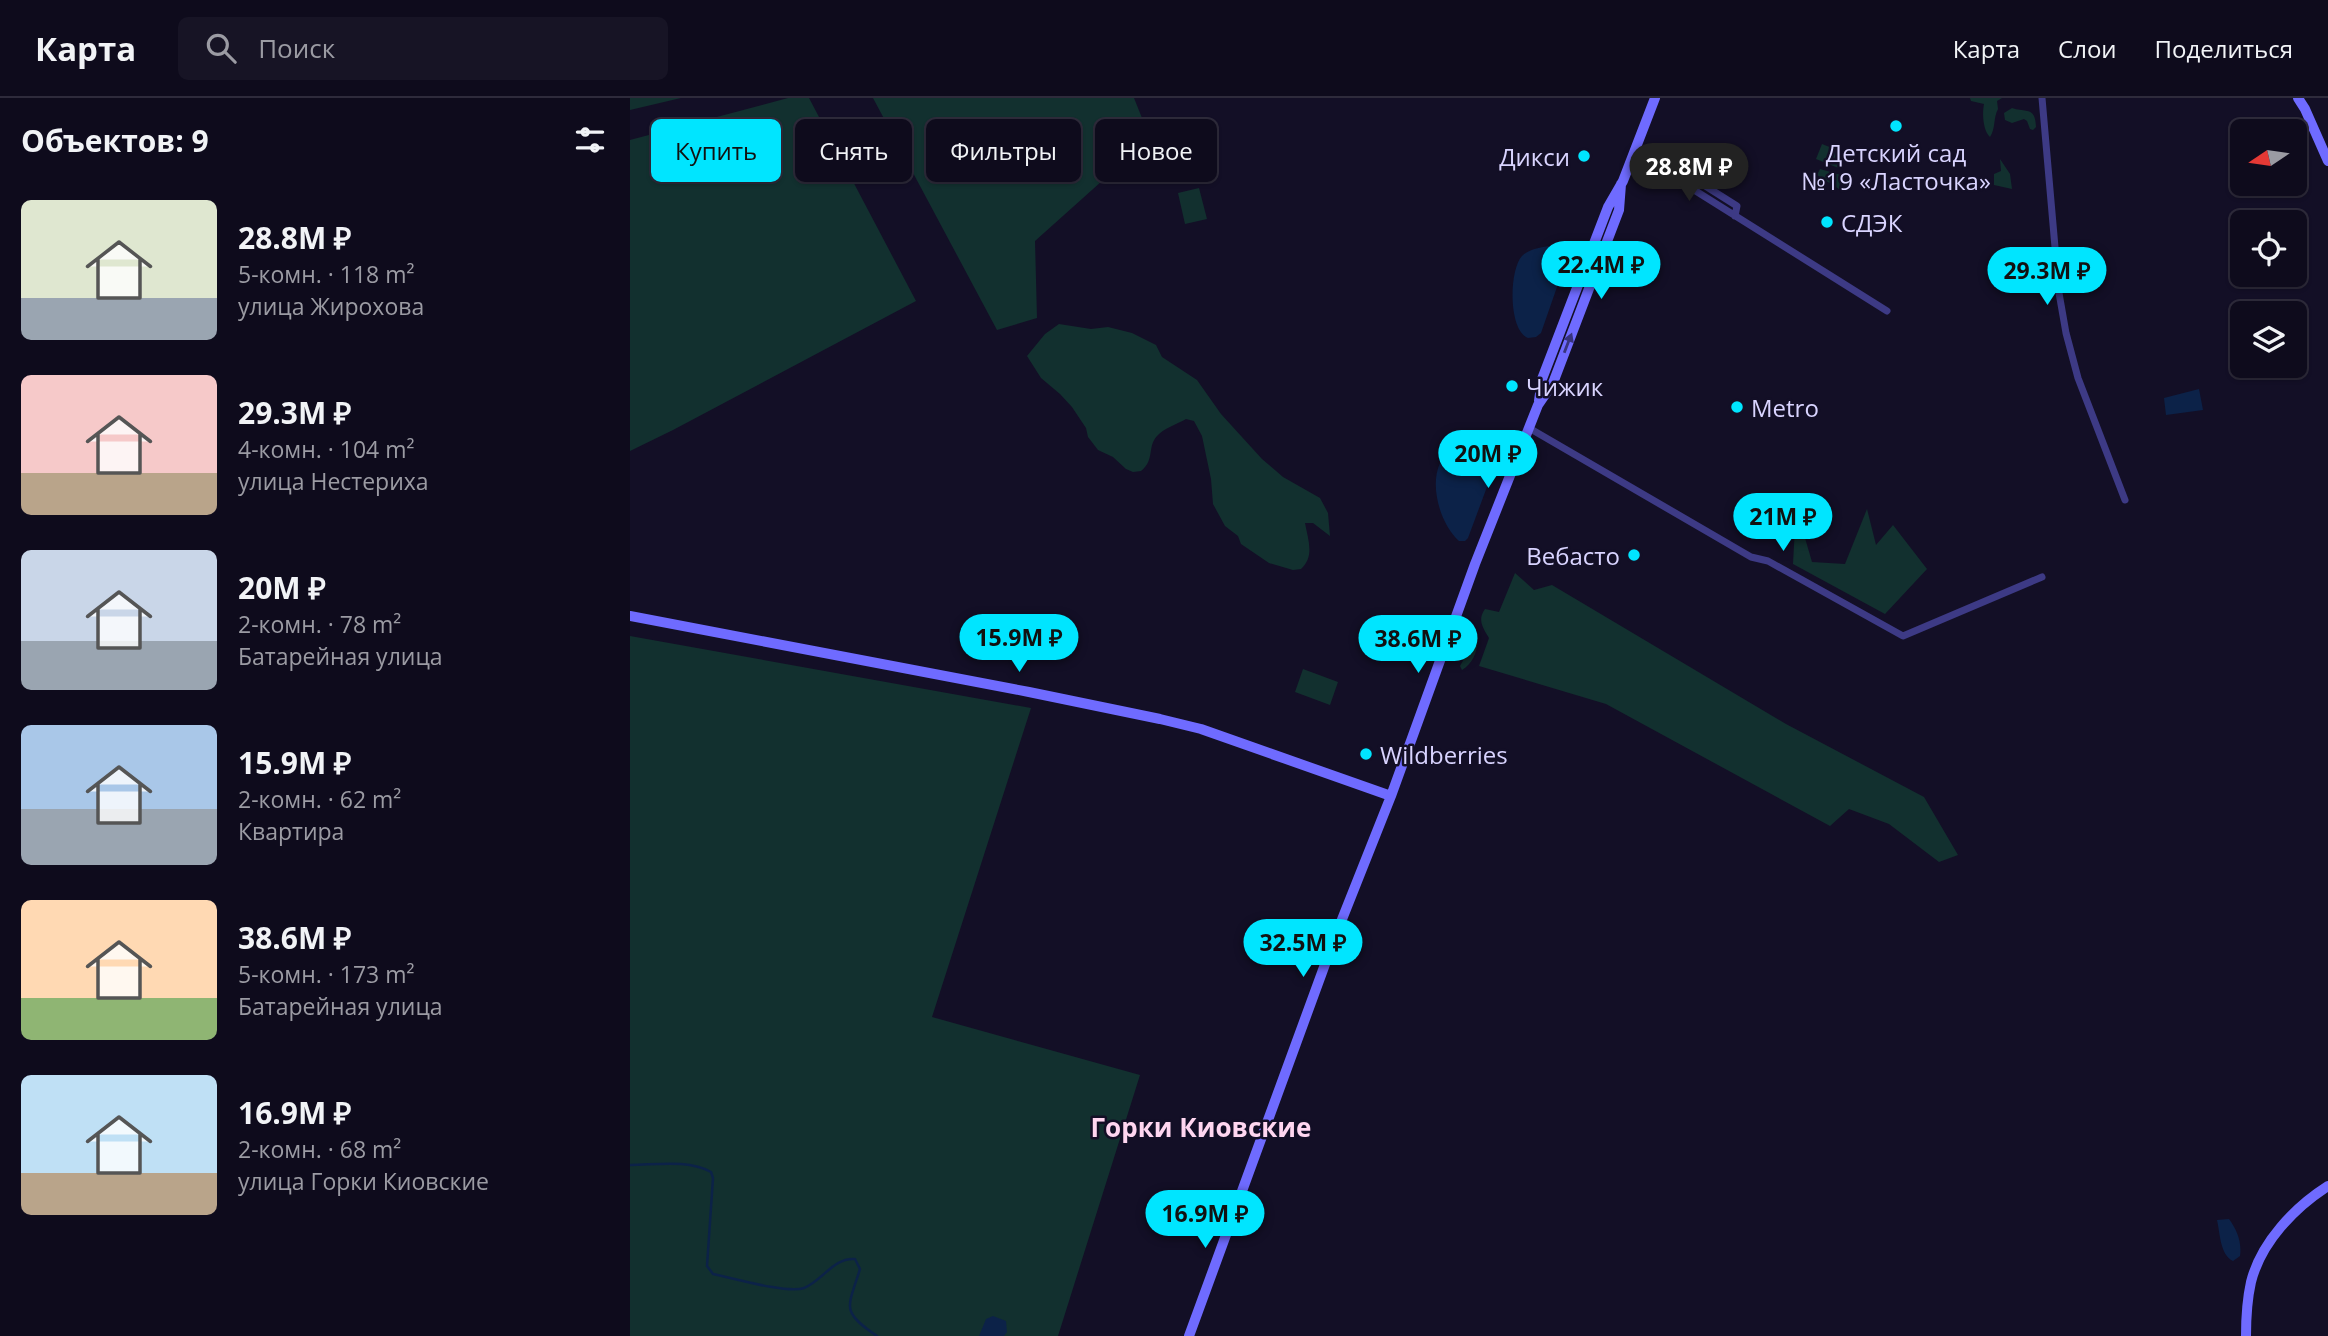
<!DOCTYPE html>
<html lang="ru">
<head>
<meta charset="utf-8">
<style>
  body { margin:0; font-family:"Open Sans",sans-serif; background:#171425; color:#f1f3f6; height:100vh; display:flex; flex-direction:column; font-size:26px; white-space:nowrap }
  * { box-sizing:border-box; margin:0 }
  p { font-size:23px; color:#9b9ba3 }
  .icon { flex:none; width:38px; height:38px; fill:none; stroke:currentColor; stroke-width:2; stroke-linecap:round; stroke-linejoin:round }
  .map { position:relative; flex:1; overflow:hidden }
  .panel { display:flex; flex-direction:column; background:#0e0b1c; width:630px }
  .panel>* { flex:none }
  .top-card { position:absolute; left:21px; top:21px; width:665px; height:63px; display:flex; gap:14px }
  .needle { width:46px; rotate:257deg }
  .fabs { position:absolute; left:1600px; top:21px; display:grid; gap:14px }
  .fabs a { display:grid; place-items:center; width:77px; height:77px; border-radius:10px; background:#0e0b1c; box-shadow:0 2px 5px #0004,0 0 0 2px #2e2b3b; font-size:35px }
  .price { position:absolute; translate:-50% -60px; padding:0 16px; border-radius:24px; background:#00e5ff; color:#111; font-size:23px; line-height:46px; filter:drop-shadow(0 2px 4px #0008) }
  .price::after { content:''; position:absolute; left:50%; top:42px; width:21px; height:16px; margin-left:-10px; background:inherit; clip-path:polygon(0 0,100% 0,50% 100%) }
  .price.on { background:#222; color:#fff }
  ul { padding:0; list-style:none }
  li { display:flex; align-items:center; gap:21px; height:175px; padding:0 21px }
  li span { display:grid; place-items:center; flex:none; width:196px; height:140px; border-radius:10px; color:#555 }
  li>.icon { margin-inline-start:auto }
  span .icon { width:84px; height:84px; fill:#fffc; stroke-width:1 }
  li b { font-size:30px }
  h2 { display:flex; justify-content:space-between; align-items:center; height:84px; padding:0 21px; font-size:30px }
  .pill { padding:0 24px; border-radius:10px; background:#0e0b1c; box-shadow:0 2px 5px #0004,0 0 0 2px #2e2b3b; font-size:24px; line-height:63px }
  .pill.on { background:#00e5ff; color:#111 }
  header { display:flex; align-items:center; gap:42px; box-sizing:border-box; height:98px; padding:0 35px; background:#0e0b1c; border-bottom:2px solid #2e2b3b }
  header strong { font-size:33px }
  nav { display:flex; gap:38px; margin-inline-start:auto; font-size:24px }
  .search { width:490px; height:63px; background:#171425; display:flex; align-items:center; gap:18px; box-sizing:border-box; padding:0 24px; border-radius:10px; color:#9b9ba3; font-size:26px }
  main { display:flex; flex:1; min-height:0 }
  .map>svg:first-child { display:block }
</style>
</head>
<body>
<header>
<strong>Карта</strong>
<div class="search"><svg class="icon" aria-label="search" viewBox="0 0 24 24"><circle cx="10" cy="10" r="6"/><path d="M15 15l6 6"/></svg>Поиск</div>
<nav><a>Карта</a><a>Слои</a><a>Поделиться</a></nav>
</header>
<main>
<section class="panel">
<h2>Объектов: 9<svg class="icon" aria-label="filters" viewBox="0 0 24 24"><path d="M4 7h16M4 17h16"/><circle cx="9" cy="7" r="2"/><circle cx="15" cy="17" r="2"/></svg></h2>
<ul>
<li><span style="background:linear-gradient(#dfe7d0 70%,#9aa5b1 0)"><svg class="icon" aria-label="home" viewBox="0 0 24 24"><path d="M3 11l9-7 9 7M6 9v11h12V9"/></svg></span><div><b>28.8M ₽</b><p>5-комн. · 118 m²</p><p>улица Жирохова</p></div></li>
<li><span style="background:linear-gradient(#f6c9c9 70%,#b9a48a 0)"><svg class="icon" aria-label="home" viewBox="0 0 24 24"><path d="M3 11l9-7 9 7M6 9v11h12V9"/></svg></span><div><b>29.3M ₽</b><p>4-комн. · 104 m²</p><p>улица Нестериха</p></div></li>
<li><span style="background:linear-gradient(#c9d6e8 65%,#9aa5b1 0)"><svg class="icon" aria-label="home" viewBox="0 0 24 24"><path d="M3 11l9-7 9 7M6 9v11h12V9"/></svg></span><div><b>20M ₽</b><p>2-комн. · 78 m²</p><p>Батарейная улица</p></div></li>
<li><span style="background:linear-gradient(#a9c7e8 60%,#9aa5b1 0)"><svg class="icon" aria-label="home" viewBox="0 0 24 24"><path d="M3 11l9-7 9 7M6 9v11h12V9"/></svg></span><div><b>15.9M ₽</b><p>2-комн. · 62 m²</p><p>Квартира</p></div></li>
<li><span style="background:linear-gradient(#ffd9b3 70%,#8fb573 0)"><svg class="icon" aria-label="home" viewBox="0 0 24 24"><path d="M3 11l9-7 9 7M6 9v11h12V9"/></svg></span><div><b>38.6M ₽</b><p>5-комн. · 173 m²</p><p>Батарейная улица</p></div></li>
<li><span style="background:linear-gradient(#bfe0f5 70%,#b9a48a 0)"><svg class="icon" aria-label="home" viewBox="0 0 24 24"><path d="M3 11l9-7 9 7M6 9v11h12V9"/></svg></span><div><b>16.9M ₽</b><p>2-комн. · 68 m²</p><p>улица Горки Киовские</p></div></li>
</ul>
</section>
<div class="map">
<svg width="1698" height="1238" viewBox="0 0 1698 1238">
  <rect width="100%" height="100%" fill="#130f26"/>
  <path fill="#12302f" d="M0,0H51L0,12Z
    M158,0H179L286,203L43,332L0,353V42Z
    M243,0H504L520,40L405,143L407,220L367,232Z
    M1340,0H1389H1372L1367,3L1368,11C1363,20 1366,30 1360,39C1353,32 1352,16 1354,6L1341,3Z
    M1382,10C1397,15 1405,8 1406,29L1403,32L1400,31L1397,23L1394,21L1382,25L1375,22L1374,15Z
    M1192,46L1217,56L1211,71L1186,61Z
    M1370,61L1380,76L1382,91L1364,87V76L1371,73Z
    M1190,71L1211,77L1209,91L1187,77Z
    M569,90L577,121L555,126L548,95Z
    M429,226L461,231L478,229L502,235L526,247L532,259L567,282L591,316L632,361L653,379L690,400L698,415L700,438L683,425H675C678,442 685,458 671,471L663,472L639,465L611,446L608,438L595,428L583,406L581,381L572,338L564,323L556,321C547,326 533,331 527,338C517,349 525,362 511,373L503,374L496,371L483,359L468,352L458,339L456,330L442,309L430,296L411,280L397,258L415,236Z
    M1166,409L1182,464L1215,466L1237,411L1246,447L1263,427L1297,471L1255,516L1163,466Z
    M885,475L904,492L922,487L1156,626L1294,699L1328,757L1309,764L1259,726L1219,711L1200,728L976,606L849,568L859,540C853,530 847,522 855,511L869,514Z
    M845,530C851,544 846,564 832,572L830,568L844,543Z
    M0,538L401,610L302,919L510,977L428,1238H0Z
    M673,571L708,584L700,607L665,594Z"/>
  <path fill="#0c2248" d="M918,148L923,151L935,166L911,235L906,239L898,240C878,232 879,172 892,158C899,151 909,150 918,148Z
    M1569,291L1573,312L1536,317L1534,300Z
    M844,348C855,347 864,350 867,362L838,440L835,443H829C811,427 799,389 810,365C816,353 832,351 844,348Z
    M1599,1121C1607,1132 1612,1144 1610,1158L1603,1163C1590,1157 1590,1135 1587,1122Z
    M363,1218L376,1223L377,1234L374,1238H349L356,1221Z"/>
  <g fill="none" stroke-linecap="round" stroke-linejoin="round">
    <path stroke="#0c2248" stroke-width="2.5" d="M0,1067C25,1067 58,1061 81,1074L83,1080L77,1168L83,1176C102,1180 158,1196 174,1190C192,1183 204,1159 225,1161L230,1171C218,1210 210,1213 247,1238"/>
    <path stroke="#3d3a85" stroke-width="7" d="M1412,0L1429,195L1436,235L1448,280L1495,402
      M1005,54L1050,72L1107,108L1105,118
      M1033,67L1045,80L1257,213
      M899,330L1121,459L1138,463L1273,538L1412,479"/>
    <path stroke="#6f6bff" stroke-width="10" d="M1668,0L1675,11L1698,63
      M909,303L912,281L978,109L993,83L1025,0
      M0,518L399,594L530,621L571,631L761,698
      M559,1238L705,839L761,698L845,466L908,307L923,285L989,112L991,86
      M1616,1238C1616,1220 1617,1202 1621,1184C1631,1144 1665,1109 1698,1088"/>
  </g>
  <defs><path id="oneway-solid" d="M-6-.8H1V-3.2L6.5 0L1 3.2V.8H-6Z" transform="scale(1.75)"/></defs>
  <use fill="#38347d" href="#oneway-solid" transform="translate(938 245) rotate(-69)"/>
  <g fill="#00e5ff" stroke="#130f26" stroke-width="2.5">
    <circle cx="1266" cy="28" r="7"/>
    <circle cx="954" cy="58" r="7"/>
    <circle cx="1197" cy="124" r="7"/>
    <circle cx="882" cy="288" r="7"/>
    <circle cx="1107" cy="309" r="7"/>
    <circle cx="1004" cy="457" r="7"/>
    <circle cx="736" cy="656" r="7"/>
  </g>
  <g text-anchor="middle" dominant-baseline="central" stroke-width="5" stroke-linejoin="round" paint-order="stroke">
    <g font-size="24" fill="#d9d4ff" stroke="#130f26" text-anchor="start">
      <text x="1266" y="54" text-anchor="middle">Детский сад<tspan x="1266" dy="28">№19 «Ласточка»</tspan></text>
      <text x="940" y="58" text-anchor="end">Дикси</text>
      <text x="1211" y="124">СДЭК</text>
      <text x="896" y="288">Чижик</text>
      <text x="1121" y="309">Metro</text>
      <text x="990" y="457" text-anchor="end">Вебасто</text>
      <text x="750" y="656">Wildberries</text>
    </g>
    <g font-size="26" font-weight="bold" fill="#ffd6f0" stroke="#130f26">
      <text x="571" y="1029">Горки Киовские</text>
    </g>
  </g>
</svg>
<div class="fabs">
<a><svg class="needle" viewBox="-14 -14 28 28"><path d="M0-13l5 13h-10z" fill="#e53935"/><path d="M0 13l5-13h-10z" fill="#9b9ba3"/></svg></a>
<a><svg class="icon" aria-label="locate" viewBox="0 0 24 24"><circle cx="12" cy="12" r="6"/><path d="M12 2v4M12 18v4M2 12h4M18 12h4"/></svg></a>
<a><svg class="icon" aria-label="layers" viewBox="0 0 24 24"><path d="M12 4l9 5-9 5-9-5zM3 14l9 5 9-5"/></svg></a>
</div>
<b class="price on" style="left:1059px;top:105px">28.8M ₽</b>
<b class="price" style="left:971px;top:203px">22.4M ₽</b>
<b class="price" style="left:1417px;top:209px">29.3M ₽</b>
<b class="price" style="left:858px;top:392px">20M ₽</b>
<b class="price" style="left:1153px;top:455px">21M ₽</b>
<b class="price" style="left:389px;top:576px">15.9M ₽</b>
<b class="price" style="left:788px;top:577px">38.6M ₽</b>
<b class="price" style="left:673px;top:881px">32.5M ₽</b>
<b class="price" style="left:575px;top:1152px">16.9M ₽</b>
<div class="top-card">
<a class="pill on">Купить</a>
<a class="pill">Снять</a>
<a class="pill">Фильтры</a>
<a class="pill">Новое</a>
</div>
</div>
</main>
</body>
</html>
